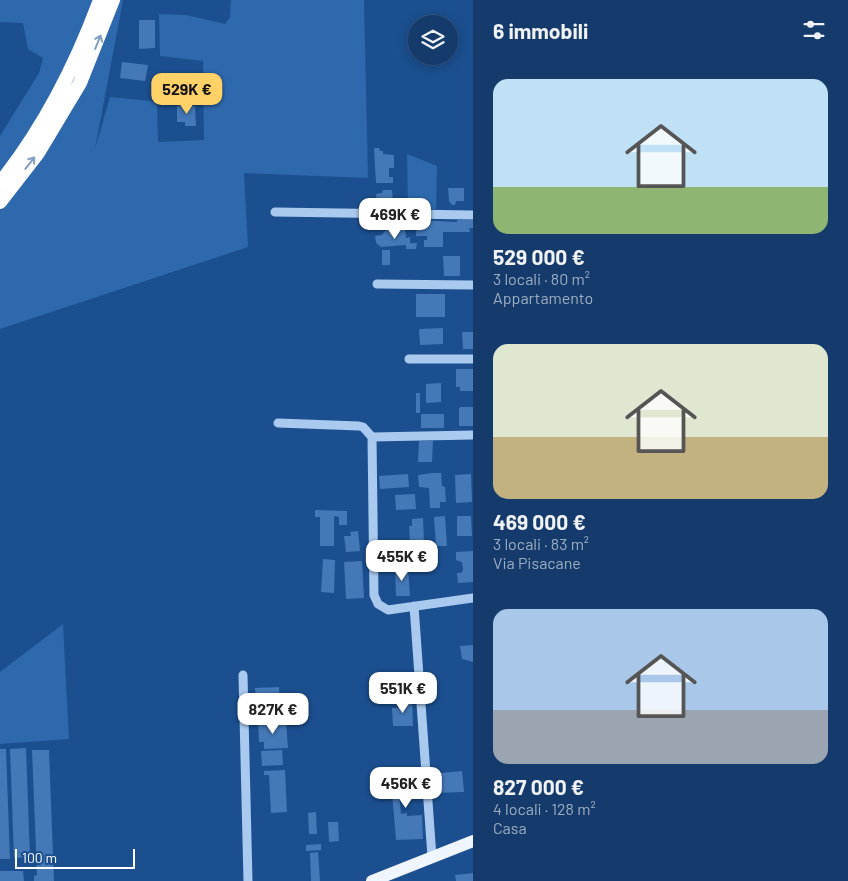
<!DOCTYPE html>
<html lang="it">
<head>
<meta charset="utf-8">
<style>
  body { margin:0; font-family:Barlow,sans-serif; background:#214673; color:#f1f3f6; height:100vh; display:flex; flex-direction:column; font-size:19px; white-space:nowrap }
  * { box-sizing:border-box; margin:0 }
  p { font-size:16px; color:#9dadc1 }
  .icon { flex:none; width:28px; height:28px; fill:none; stroke:currentColor; stroke-width:2; stroke-linecap:round; stroke-linejoin:round }
  .map { position:relative; flex:1; overflow:hidden }
  .panel { display:flex; flex-direction:column; background:#143b6b; width:375px }
  .panel>* { flex:none }
  .buttons { position:absolute; left:408px; top:15px; display:grid; gap:10px }
  .buttons a { display:grid; place-items:center; width:50px; height:50px; border-radius:50%; background:#143b6b; box-shadow:0 2px 12px #0003,0 0 0 1px #33557e; font-size:25px }
  .scale { position:absolute; left:15px; bottom:12px; width:120px; box-sizing:border-box; padding-left:5px; border:2px solid #fff; border-top:0; font-size:14px; line-height:18px; white-space:nowrap; color:#fff; -webkit-text-stroke:4px #1b4f8f; paint-order:stroke }
  .price { position:absolute; translate:-50% -42px; padding:0 11px; border-radius:10px; background:#fff; color:#222; font-size:16px; line-height:32px; filter:drop-shadow(0 1px 2px #0008) }
  .price::after { content:''; position:absolute; left:50%; top:30px; width:15px; height:11px; margin-left:-8px; background:inherit; clip-path:polygon(0 0,100% 0,50% 100%) }
  .price.selected { background:#ffd166; color:#111 }
  ul { padding:0; list-style:none }
  li { display:grid; align-content:center; gap:10px; height:265px; padding:0 20px }
  li span { display:grid; place-items:center; height:155px; border-radius:15px; color:#555 }
  li>.icon { margin-inline-start:auto }
  span .icon { width:90px; height:90px; fill:#fffc; stroke-width:1 }
  li b { font-size:21px }
  h2 { display:flex; justify-content:space-between; align-items:center; height:60px; padding:0 20px; font-size:21px }
  main { display:flex; flex:1; min-height:0 }
  .map>svg:first-child { display:block }
</style>
</head>
<body>
<main>
<div class="map">
<svg width="473" height="881" viewBox="0 0 473 881">
  <rect width="100%" height="100%" fill="#1b4f8f"/>
  <path fill="#2e69ad" d="M0,0H123L95,149L110,97L150,101L157,103L158,142L204,140L203,61L160,56L159,14L186,15L225,24L230,17L231,0H364L368,178L244,173L248,247L0,329V210L87,83L66,72L45,107L0,173V136L39,73L43,58L28,49L23,23L0,22Z
    M407,154L437,166L436,209H408Z
    M63,624L69,739L0,744V672Z"/>
  <path fill="#4478b7" d="M139,20H155V48L139,49Z
    M122,62L148,65L145,81L120,78Z
    M183,75H191V89L171,90V77Z
    M177,106H195L196,126H185V122H177Z
    M374,148H379L380,151H383V154L394,155V168H389V177H393V183H376Z
    M448,188H464V201H456L455,205H452L449,201Z
    M383,190H392L393,203L377,204L376,194L382,193Z
    M416,220L457,222V220H473V228H469L470,232H443V247H424V240H427V236H416Z
    M399,229H405L406,238L410,237V243H417L416,249H406V245L381,247L376,243L375,236L382,235L386,230L397,232Z
    M382,250H390V265H382Z
    M443,256H460V276H444Z
    M416,294H445V317H416Z
    M443,328V344L420,345L419,329Z
    M462,332H473V349H463Z
    M456,369H473V391H460V387H456Z
    M441,383V402L426,403V384Z
    M416,393H420V413H416Z
    M461,407H473V426H459V408Z
    M421,414H444V428H421Z
    M419,441H433L432,462H418Z
    M432,473H441L442,486L445,487L446,502H440V508H430L429,488L419,487L418,475Z
    M408,474L409,487L380,489L379,476Z
    M471,474L472,502L456,503L455,475Z
    M415,494L416,509L396,510L395,495Z
    M315,510L347,511V525H339V517L334,516V546H320V517H315Z
    M445,516L447,546H436L434,517Z
    M457,516H471L472,536H457Z
    M423,518L424,542H410L409,526H412V519Z
    M358,531L360,551L346,552L344,536H351L350,532Z
    M473,551V582L458,583L457,573H461L463,570L462,562L456,560V552Z
    M323,559L335,560L334,593L321,592Z
    M362,561L364,598L346,599L344,562Z
    M395,567H408L410,596H396Z
    M473,645V662L462,659L460,646Z
    M279,687L280,709L256,710L255,688Z
    M412,700L413,726H393L392,708H399V701Z
    M286,721L288,748L264,749V742H259L258,722Z
    M26,748L30,857L14,858L10,749Z
    M0,749H6L10,859H0Z
    M32,750H49L54,881H34V876L37,875Z
    M282,750L283,765L262,766L261,751Z
    M285,770L287,812L271,813L269,775H264V771Z
    M412,770L417,797L407,798V792H399L401,814L407,813V816L422,815L423,839L396,840L392,793H396L394,772Z
    M462,771L464,792L433,793L431,774Z
    M316,812L317,834H309L308,813Z
    M328,822H338L339,841L329,842Z
    M321,844V850L306,851V845Z
    M318,852L320,881H311L310,853Z
    M0,871H23L24,881H0Z
    M473,873V881H456L455,875Z"/>
  <g fill="none" stroke-linecap="round" stroke-linejoin="round">
    <path stroke="#a9c9ee" stroke-width="9" d="M275,212L473,215
      M377,284L473,285
      M409,359H473
      M278,423L359,426L363,427L372,437
      M473,435L372,437L374,595L378,604L388,610L473,598
      M414,606L432,857
      M243,675L248,881"/>
    <path stroke="#f0f6ff" stroke-width="12" d="M372,881L473,841"/>
    <path stroke="#fff" stroke-width="14" d="M0,183C44,128 76,65 100,0
      M0,202L38,153L80,83L113,0"/>
  </g>
  <defs><path id="oneway-shaft" d="M-6 0H5M1.5-3L5.5 0L1.5 3" fill="none" stroke-width="1.6" stroke-linecap="round" stroke-linejoin="round" transform="scale(1.25)"/></defs>
  <g stroke="#829ec1">
    <use href="#oneway-shaft" transform="translate(98 42) rotate(-68)"/>
    <use href="#oneway-shaft" transform="translate(30 163) rotate(-52)"/>
  </g>
</svg>
<div class="buttons">
<a><svg class="icon" aria-label="layers" viewBox="0 0 24 24"><path d="M12 4l9 5-9 5-9-5zM3 14l9 5 9-5"/></svg></a>
</div>
<div class="scale">100 m</div>
<b class="price selected" style="left:187px;top:115px">529K €</b>
<b class="price" style="left:395px;top:240px">469K €</b>
<b class="price" style="left:402px;top:582px">455K €</b>
<b class="price" style="left:403px;top:714px">551K €</b>
<b class="price" style="left:273px;top:735px">827K €</b>
<b class="price" style="left:406px;top:809px">456K €</b>
</div>
<section class="panel">
<h2>6 immobili<svg class="icon" aria-label="filters" viewBox="0 0 24 24"><path d="M4 7h16M4 17h16"/><circle cx="9" cy="7" r="2"/><circle cx="15" cy="17" r="2"/></svg></h2>
<ul>
<li><span style="background:linear-gradient(#bfe0f5 70%,#8fb573 0)"><svg class="icon" aria-label="home" viewBox="0 0 24 24"><path d="M3 11l9-7 9 7M6 9v11h12V9"/></svg></span><div><b>529 000 €</b><p>3 locali · 80 m²</p><p>Appartamento</p></div></li>
<li><span style="background:linear-gradient(#dfe7d0 60%,#c2b280 0)"><svg class="icon" aria-label="home" viewBox="0 0 24 24"><path d="M3 11l9-7 9 7M6 9v11h12V9"/></svg></span><div><b>469 000 €</b><p>3 locali · 83 m²</p><p>Via Pisacane</p></div></li>
<li><span style="background:linear-gradient(#a9c7e8 65%,#9aa5b1 0)"><svg class="icon" aria-label="home" viewBox="0 0 24 24"><path d="M3 11l9-7 9 7M6 9v11h12V9"/></svg></span><div><b>827 000 €</b><p>4 locali · 128 m²</p><p>Casa</p></div></li>
</ul>
</section>
</main>
</body>
</html>
